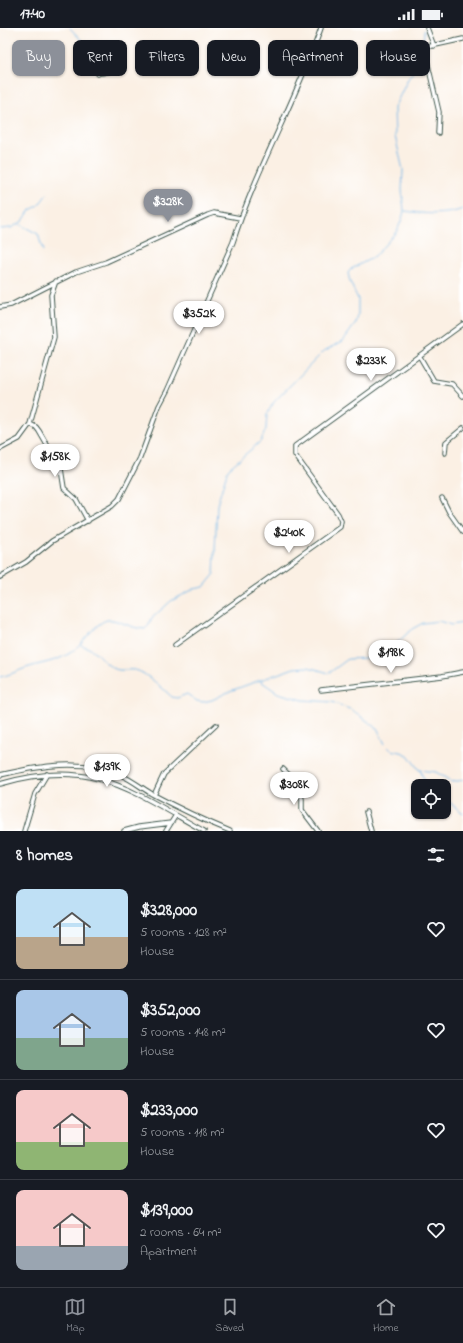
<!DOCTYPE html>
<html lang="en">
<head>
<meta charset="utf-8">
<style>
  body { margin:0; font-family:"Indie Flower",sans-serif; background:#20242c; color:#f1f3f6; height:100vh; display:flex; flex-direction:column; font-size:15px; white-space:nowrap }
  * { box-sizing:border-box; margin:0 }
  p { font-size:13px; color:#9ea1a6 }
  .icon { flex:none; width:22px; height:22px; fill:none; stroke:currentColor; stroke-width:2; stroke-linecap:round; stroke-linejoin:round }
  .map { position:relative; height:803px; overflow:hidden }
  .drawer { display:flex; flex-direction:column; background:#171b24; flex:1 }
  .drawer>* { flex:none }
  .hud { position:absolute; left:12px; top:12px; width:439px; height:36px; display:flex; gap:8px }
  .controls { position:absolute; left:411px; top:751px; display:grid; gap:8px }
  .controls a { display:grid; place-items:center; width:40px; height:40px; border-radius:8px; background:#171b24; box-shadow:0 1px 3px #0004; font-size:20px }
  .price { position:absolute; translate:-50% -34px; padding:0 9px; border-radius:14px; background:#fff; color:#222; font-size:13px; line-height:26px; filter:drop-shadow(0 1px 2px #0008) }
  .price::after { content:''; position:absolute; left:50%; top:24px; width:12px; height:9px; margin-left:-6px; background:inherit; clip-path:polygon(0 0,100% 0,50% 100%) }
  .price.on { background:#8c9099; color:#fff }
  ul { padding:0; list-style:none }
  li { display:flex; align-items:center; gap:12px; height:100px; padding:0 16px }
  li+li { border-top:1px solid #363941 }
  li span { display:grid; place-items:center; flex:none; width:112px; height:80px; border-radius:8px; color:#555 }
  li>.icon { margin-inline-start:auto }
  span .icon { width:48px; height:48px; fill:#fffc; stroke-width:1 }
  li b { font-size:17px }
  h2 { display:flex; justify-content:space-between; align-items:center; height:48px; padding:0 16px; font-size:17px }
  .pill { padding:0 14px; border-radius:8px; background:#171b24; box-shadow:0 1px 3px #0004; font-size:14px; line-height:36px }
  .pill.on { background:#8c9099; color:#fff }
  .status { display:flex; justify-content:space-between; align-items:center; height:28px; padding:0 20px; background:#171b24; direction:ltr }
  .status svg { height:11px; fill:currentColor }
  .menu { display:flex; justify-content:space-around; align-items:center; height:56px; border-top:1px solid #363941; background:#171b24; font-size:11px; color:#9ea1a6 }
  .menu a { display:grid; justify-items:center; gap:2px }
  .menu .on { color:#8c9099 }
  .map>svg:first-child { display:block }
</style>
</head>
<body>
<div class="status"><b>17:40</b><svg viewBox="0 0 49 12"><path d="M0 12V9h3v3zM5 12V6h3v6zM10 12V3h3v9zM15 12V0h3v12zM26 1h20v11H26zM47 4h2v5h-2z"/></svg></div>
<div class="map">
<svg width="463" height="803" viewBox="0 0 463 803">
  <rect width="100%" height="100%" fill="#fff"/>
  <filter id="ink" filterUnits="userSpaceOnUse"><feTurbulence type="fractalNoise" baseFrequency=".025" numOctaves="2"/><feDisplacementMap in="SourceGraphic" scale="8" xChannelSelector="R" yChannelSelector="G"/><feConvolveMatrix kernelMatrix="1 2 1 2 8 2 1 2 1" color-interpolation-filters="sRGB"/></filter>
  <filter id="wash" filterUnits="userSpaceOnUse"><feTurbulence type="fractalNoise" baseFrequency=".012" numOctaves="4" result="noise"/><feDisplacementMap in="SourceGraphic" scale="16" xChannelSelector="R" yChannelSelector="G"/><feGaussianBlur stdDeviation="0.9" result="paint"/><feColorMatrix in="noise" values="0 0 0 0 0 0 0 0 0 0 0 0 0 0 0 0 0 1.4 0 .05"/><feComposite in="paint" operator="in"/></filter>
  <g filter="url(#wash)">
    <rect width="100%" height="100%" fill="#fbf0e4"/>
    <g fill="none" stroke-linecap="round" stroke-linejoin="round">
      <path stroke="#72b6e8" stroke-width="1" d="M70,0L86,17L109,35
        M405,183C423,186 445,188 463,181
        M19,196L38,206L43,223
        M0,201L11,200L23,193L30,182L38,178L47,166
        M81,617C99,622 100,633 113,640C120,644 127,641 135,642C146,644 164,662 172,669L177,670L187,666L197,673L203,674L212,672L230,663L294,640L308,639L329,645L348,631L366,630L376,626L398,614L412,601L423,595L439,593L451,597L463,595
        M0,649C10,647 17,643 26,640C41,635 56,634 70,625C82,617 95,595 107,592C117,590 131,601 145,601L149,597L151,591L171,573L194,561L204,559L214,547L217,477L228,441L261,413L266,401L267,386L274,374L324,323L343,313L356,295L358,288V271L350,254L348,245L351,241L374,229L397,203L402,191L404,183L402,162L403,142L395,108L394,80L408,51L422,30L424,2
        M259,652L278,665L303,672L332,674L352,682L377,700L385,716L391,722L401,724L408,727L419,742L436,744L452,754L463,752
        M420,742L427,758
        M444,770L463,785"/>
    </g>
  </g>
  <g filter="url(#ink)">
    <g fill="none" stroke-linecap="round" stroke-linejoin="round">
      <defs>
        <path id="minor" d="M427,0L434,18
          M102,45L116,42
          M98,46L99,42
          M438,105L439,84L425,24L426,21L431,18L463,11
          M0,279L11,277L76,244L106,234L208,187L214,185L240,190
          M420,329L434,353L452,356L463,368
          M30,396L36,399L39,403L61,441L64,460L76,471L88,493
          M0,421L19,411L30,396L54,309L51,267L56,253
          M445,425L446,414L463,400
          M442,470L449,484L463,504
          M0,549L26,534L52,513L112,478L119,471L140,430L159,378L167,363L233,214C256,141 296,73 321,0
          M175,617L340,499L341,493L338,486L295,427V418L463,296
          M321,662L442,648L463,644
          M283,741L298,756L302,771V782L318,803
          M0,747C39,738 82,730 121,747C132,752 142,760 152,766C178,780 203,792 230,803
          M0,756C90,729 129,761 204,803
          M154,767L164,746L216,697
          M366,784L371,803
          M24,803L35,766L47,746
          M124,803L139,799L171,795
          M166,803L176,787"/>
      </defs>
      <use href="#minor" stroke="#40584e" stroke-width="5.5"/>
      <use href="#minor" stroke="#fff" stroke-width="3.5"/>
    </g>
  </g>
</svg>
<div class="controls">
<a><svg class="icon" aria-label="locate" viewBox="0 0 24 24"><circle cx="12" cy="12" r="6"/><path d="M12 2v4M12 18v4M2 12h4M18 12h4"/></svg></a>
</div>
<b class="price on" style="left:168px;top:195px">$328K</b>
<b class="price" style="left:199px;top:307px">$352K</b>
<b class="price" style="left:371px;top:354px">$233K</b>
<b class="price" style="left:55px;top:450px">$158K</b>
<b class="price" style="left:289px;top:526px">$240K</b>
<b class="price" style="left:391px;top:646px">$198K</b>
<b class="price" style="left:107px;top:760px">$139K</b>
<b class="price" style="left:294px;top:778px">$308K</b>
<div class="hud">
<a class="pill on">Buy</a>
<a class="pill">Rent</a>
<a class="pill">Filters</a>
<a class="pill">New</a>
<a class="pill">Apartment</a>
<a class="pill">House</a>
</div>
</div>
<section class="drawer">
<h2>8 homes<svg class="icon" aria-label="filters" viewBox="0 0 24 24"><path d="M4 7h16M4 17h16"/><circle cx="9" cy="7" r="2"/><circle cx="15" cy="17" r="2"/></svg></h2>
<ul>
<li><span style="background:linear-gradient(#bfe0f5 60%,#b9a48a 0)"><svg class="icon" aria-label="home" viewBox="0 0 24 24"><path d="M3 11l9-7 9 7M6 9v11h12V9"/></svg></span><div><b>$328,000</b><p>5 rooms · 128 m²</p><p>House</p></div><svg class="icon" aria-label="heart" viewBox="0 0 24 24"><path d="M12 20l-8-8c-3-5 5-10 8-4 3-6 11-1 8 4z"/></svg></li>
<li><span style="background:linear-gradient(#a9c7e8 60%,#7fa58c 0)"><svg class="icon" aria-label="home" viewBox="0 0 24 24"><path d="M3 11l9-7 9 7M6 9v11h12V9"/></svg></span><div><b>$352,000</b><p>5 rooms · 148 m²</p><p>House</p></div><svg class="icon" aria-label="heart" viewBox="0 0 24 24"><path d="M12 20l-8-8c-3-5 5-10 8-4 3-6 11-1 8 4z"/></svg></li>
<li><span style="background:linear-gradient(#f6c9c9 65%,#8fb573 0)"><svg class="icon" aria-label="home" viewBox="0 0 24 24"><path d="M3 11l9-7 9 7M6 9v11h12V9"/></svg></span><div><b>$233,000</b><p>5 rooms · 118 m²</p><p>House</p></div><svg class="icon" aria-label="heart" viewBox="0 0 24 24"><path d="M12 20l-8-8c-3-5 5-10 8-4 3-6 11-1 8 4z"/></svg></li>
<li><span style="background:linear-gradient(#f6c9c9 70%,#9aa5b1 0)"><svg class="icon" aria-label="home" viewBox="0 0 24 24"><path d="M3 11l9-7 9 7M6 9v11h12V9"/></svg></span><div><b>$139,000</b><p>2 rooms · 64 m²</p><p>Apartment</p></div><svg class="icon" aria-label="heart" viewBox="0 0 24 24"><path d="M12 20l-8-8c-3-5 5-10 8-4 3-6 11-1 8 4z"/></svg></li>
</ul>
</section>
<nav class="menu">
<a class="on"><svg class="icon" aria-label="map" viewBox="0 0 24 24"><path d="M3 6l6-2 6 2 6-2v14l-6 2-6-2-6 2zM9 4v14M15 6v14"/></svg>Map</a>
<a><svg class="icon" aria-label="saved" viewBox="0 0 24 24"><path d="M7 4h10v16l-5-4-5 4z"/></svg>Saved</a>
<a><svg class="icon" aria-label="home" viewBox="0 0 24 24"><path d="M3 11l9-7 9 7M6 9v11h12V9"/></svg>Home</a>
</nav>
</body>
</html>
